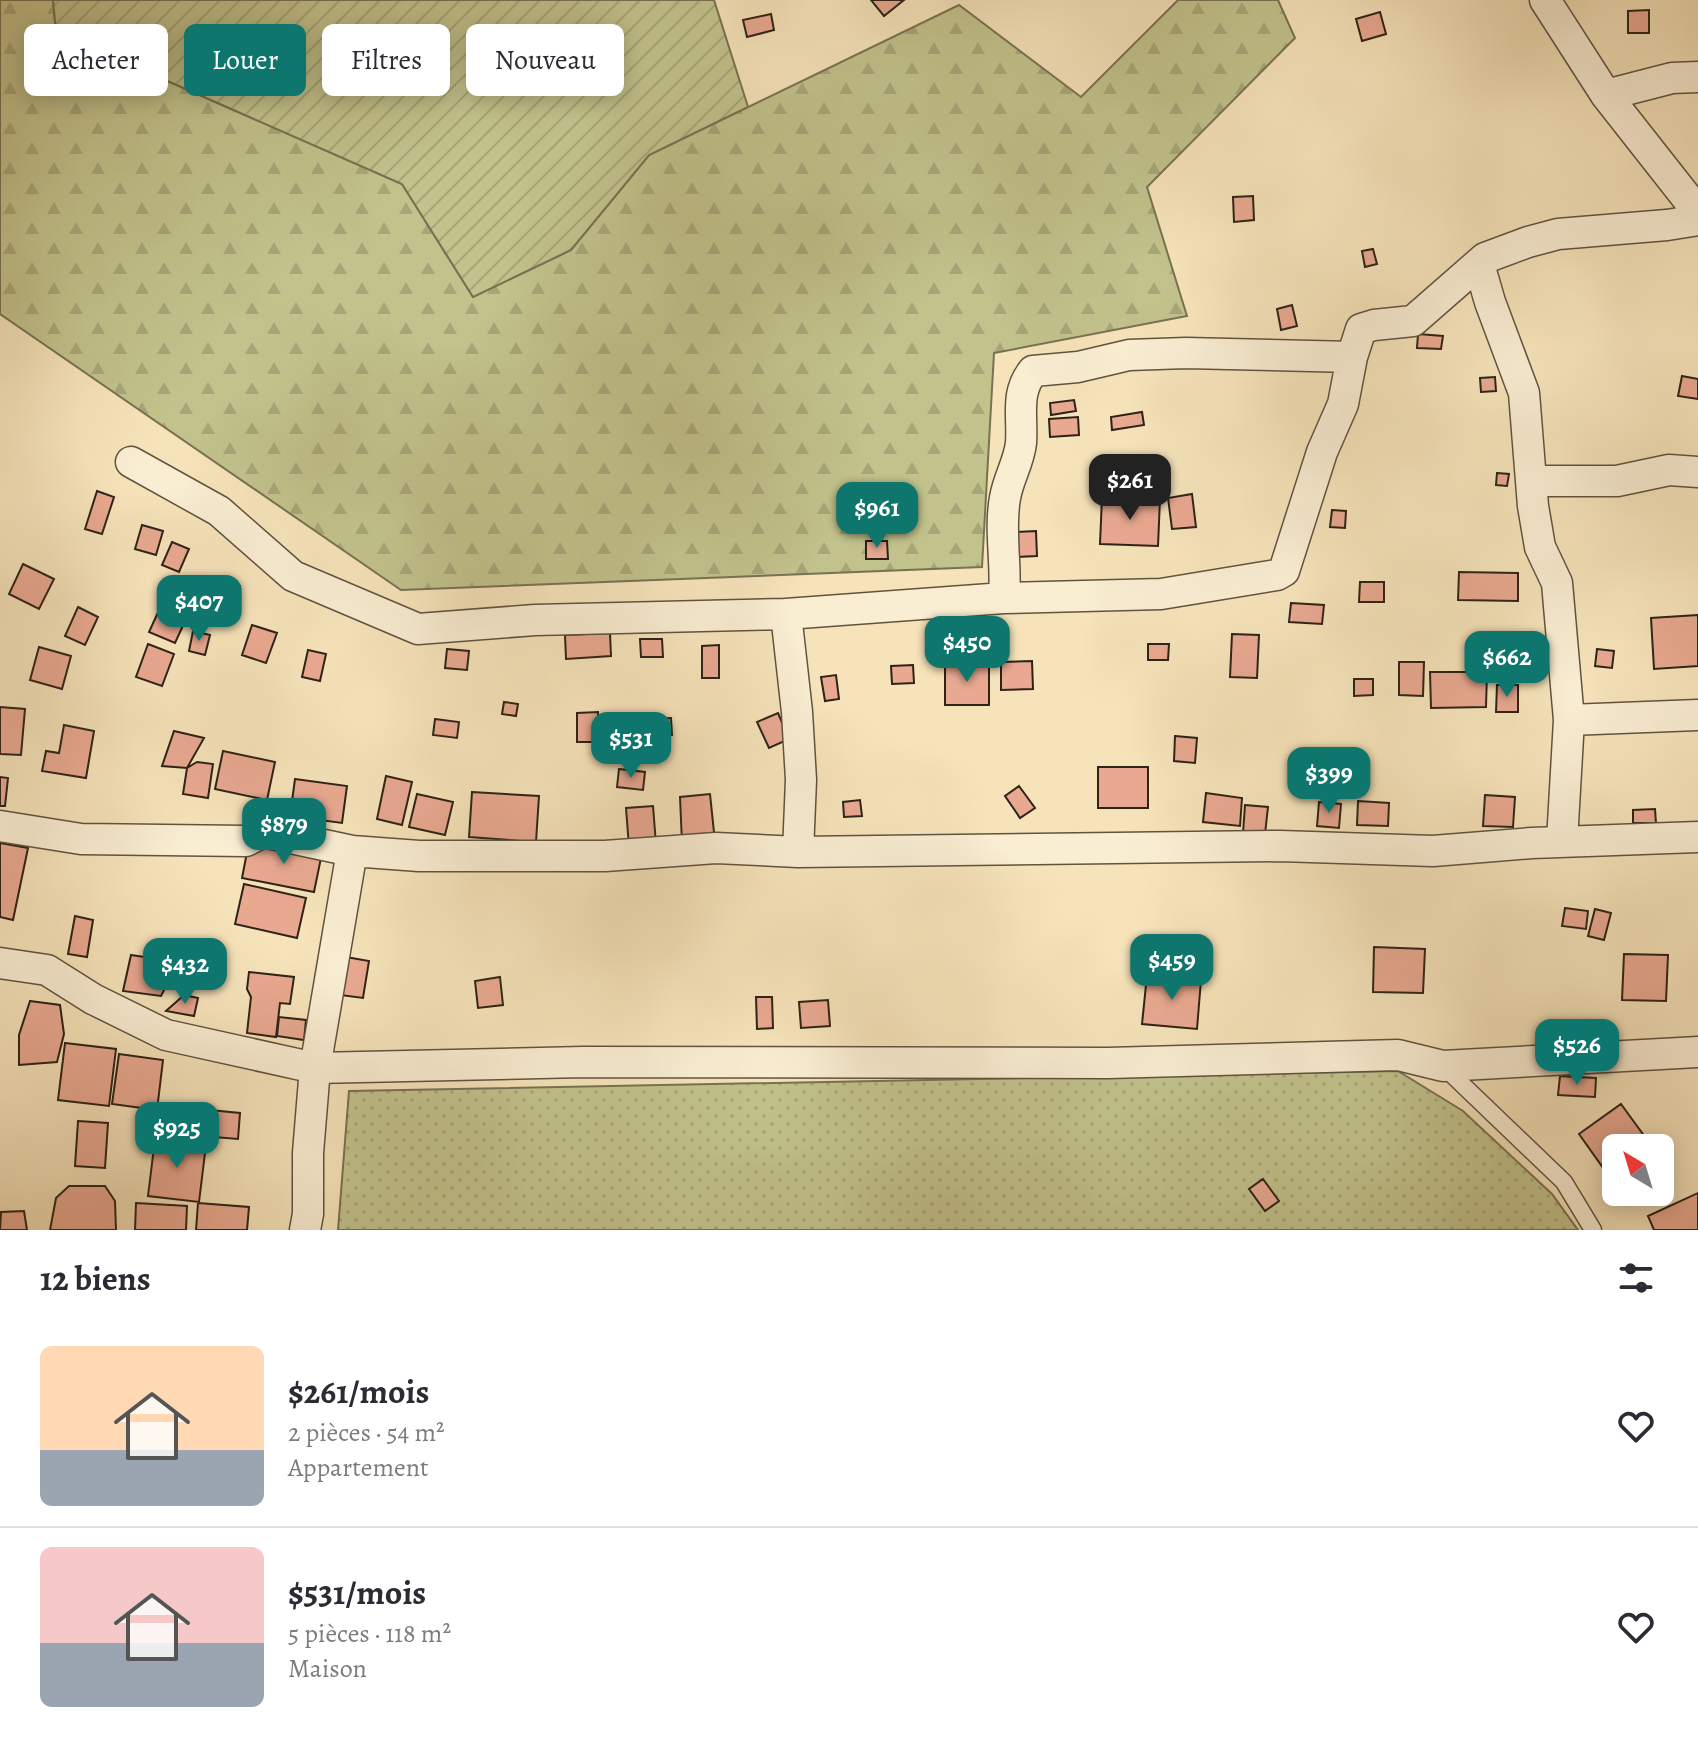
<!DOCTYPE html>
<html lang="fr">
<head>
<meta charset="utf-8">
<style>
  body { margin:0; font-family:Alegreya,serif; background:#f7f7f7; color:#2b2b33; height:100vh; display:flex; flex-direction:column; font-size:30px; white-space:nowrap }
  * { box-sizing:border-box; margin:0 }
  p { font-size:26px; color:#7c7c81 }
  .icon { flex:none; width:44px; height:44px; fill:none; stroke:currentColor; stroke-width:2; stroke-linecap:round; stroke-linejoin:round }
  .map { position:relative; height:1230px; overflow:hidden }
  .sheet { display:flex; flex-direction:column; background:#fff; flex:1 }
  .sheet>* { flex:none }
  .top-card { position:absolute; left:24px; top:24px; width:800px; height:72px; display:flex; gap:16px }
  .needle { width:52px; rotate:322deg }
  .tools { position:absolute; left:1602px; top:1134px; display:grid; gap:16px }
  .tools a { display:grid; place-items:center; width:72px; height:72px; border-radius:12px; background:#fff; box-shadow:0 4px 20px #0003; font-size:40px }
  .price { position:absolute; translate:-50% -68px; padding:0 18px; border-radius:16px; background:#0f766e; color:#fff; font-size:26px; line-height:52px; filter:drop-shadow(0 2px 4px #0008) }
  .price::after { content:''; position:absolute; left:50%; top:48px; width:24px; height:18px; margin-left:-12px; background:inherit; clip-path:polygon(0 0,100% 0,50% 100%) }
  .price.current { background:#222; color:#fff }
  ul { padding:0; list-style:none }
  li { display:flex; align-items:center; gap:24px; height:200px; padding:0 40px }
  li+li { border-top:2px solid #e1e1e2 }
  li span { display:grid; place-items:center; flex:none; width:224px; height:160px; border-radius:12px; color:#555 }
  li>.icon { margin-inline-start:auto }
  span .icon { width:96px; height:96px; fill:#fffc; stroke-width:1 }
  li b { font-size:34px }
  h2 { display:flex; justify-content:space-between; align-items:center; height:96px; padding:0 40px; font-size:34px }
  .tag { padding:0 28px; border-radius:12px; background:#fff; box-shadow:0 4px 20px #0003; font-size:28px; line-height:72px }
  .tag.current { background:#0f766e; color:#fff }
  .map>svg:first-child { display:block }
</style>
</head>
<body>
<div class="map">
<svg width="1698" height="1230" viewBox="0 0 1698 1230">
  <defs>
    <pattern id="grass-dots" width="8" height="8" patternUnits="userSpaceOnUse" patternTransform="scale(2)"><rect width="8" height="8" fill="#c2c28c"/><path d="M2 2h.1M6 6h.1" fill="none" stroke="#a7a678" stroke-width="1.8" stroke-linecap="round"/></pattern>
    <pattern id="forest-firs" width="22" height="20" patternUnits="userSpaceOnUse" patternTransform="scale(2)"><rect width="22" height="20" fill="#c2c28c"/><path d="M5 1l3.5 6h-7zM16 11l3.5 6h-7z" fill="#a7a678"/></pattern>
    <pattern id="garden-furrows" width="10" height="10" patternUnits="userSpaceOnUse" patternTransform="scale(2)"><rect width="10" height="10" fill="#c2c28c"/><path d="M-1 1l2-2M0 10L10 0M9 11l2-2" fill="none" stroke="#a7a678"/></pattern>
  </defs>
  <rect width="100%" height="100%" fill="#f6e3ba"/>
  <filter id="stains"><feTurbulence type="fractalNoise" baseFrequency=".0025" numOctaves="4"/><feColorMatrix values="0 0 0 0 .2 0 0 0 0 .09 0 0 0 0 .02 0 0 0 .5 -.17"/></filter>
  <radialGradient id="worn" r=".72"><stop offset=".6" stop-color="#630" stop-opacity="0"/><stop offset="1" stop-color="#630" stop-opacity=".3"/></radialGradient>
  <path fill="url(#grass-dots)" stroke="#787252" stroke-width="2" d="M1398,1071L1463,1111L1552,1194L1578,1230H338L349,1091Z"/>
  <path fill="url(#forest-firs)" stroke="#787252" stroke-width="2" d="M0,0H53L56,32L402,184L473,297L571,250L649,155L959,5L1081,97L1178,0H1278L1295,38L1147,187L1187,316L994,353L982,567L401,590L0,314Z"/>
  <path fill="url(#garden-furrows)" stroke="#787252" stroke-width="2" d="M53,0H714L748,107L649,155L571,250L473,297L402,184L56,32Z"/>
  <path fill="#e9a991" stroke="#2e2317" stroke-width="2" d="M871,0H904L884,16Z
    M1649,10V33H1628V11Z
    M1380,12L1386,34L1362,41L1356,19Z
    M771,14L774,30L747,37L743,20Z
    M1253,196L1254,220L1234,222L1233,197Z
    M1373,249L1377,264L1365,267L1362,251Z
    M1292,305L1297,326L1281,330L1277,309Z
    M1418,334L1443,336L1441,349L1417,348Z
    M1682,376L1698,379V399L1678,396Z
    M1495,377L1496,391L1481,392L1480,378Z
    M1074,400L1076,411L1051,415L1050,403Z
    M1142,412L1144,425L1112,430L1111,417Z
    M1078,417L1079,435L1050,437L1049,419Z
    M1497,473L1509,474L1507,486L1496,485Z
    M97,491L114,497L102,534L85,529Z
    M1192,494L1196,527L1172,529L1168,498Z
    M1102,497L1160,499L1158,546L1100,544Z
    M1332,510L1346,511L1345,528L1330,527Z
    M142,525L163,531L156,555L135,549Z
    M1036,531L1037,556L1016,557L1014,532Z
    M866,541H887L888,559H866Z
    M172,542L189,549L179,572L162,565Z
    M23,564L54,579L39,609L9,594Z
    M1459,572L1518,573V601L1458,600Z
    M226,581L240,586L232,607L218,602Z
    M1360,582H1384V602H1359Z
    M1291,603L1324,605L1322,624L1289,622Z
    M78,607L98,617L85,645L65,636Z
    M160,608L186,619L175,643L149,632Z
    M1698,615V666L1654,669L1651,618Z
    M252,625L277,633L266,663L242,655Z
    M193,631L210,635L205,655L189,651Z
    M610,633L611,656L566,659L565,635Z
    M1232,634L1259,635L1257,678L1230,677Z
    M640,639H662L663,657H641Z
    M148,644L174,654L162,686L136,677Z
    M1148,644H1169L1168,660H1148Z
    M719,645V678H702V646Z
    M39,647L71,656L62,689L30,680Z
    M447,649L469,651L467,670L445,668Z
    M1597,649L1614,651L1612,668L1595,666Z
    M308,650L326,654L320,681L302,677Z
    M1032,661L1033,689L1001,690V662Z
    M945,662H989V705H945Z
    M1399,662H1424L1423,696L1399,695Z
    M913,665L914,683L892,684L891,666Z
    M1430,672H1487L1486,707L1431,708Z
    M836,675L839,699L825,701L821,677Z
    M1354,679H1373V695L1354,696Z
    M1497,685H1518V712H1496Z
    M504,702L518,704L516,716L502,714Z
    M0,707L25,709L21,755L0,754Z
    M598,712L599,742H577V713Z
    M778,713L789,739L769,748L757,722Z
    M671,718L672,735L651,736L649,719Z
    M435,719L459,722L457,738L433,735Z
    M64,725L94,731L86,778L42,771L46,751L59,753Z
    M174,731L204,738L187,768L162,766Z
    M1175,736L1197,738L1195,763L1174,761Z
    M223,751L275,762L267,800L215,789Z
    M197,762L213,764L208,798L183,794L187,768Z
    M1098,767H1148V808H1098Z
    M619,769L645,772L643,790L617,787Z
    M386,776L412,782L402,825L377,819Z
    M0,777L8,778L5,806H0Z
    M295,779L347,786L342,823L290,816Z
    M1019,786L1035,808L1020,818L1005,796Z
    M472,792L539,796L536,842L469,837Z
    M1206,793L1242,798L1240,826L1203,822Z
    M417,794L453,802L445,835L409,827Z
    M710,794L715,842L682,843L680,797Z
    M1485,795L1515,797L1513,827L1483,826Z
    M860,800L862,816L844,817L843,802Z
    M1358,801L1389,803L1388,826L1357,825Z
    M1319,802L1341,804L1339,828L1317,826Z
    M1245,805L1268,807L1265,834L1243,833Z
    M653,806L656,844L629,847L626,808Z
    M1655,809L1656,823H1633V810Z
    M0,843L28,848L13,920L0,917Z
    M248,847L323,848L314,892L242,878Z
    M244,884L306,898L297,938L235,924Z
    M1565,908L1588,911L1586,929L1562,926Z
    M1595,909L1611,913L1604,940L1588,936Z
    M75,916L93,920L87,957L68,954Z
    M1374,947L1425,949L1423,993L1373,992Z
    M1624,954L1668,955L1666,1001L1622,1000Z
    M131,955L178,962L161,996L123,991Z
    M346,957L369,961L363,998L340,995Z
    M249,972L294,977L290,1004L280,1003L276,1037L247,1033L251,997L247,989Z
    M1147,975L1201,980L1197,1029L1142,1024Z
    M500,977L503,1005L478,1008L475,981Z
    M184,995L198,998L194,1016L166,1011Z
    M756,997H772L773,1028L757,1029Z
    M828,1000L830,1026L801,1028L799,1002Z
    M30,1001L60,1005L64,1034L57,1062L19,1065V1035Z
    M279,1017L306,1020L304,1040L277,1036Z
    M65,1043L116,1049L109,1106L58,1100Z
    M119,1054L163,1060L157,1110L112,1104Z
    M1560,1076L1596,1078L1595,1097L1558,1095Z
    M1621,1104L1653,1148H1616V1186L1579,1134Z
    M178,1107L240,1113L238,1139L176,1134Z
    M78,1121L108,1123L105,1168L75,1166Z
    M155,1139L206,1145L199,1202L148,1196Z
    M1263,1179L1279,1201L1265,1211L1249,1189Z
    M69,1186H105L115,1201L116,1230H50L56,1198Z
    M1698,1193V1230H1654L1648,1216Z
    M136,1203L187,1206L186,1230H135Z
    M198,1203L249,1207L247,1230H196Z
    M24,1211L27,1230H0L1,1212Z"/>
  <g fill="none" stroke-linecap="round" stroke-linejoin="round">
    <defs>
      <path id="service" d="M1444,1067L1564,1182L1593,1230"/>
      <path id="minor" d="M1545,0L1606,95L1698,212
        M1606,95L1672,78L1698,77
        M1479,264L1490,302L1524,393L1533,506L1540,547L1557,583L1569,720L1562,841
        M131,462L219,511L293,576L418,629L535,620L786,614L1004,598L1161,594L1277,575L1284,571L1322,452L1343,404L1352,357L1361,329L1374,325L1413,321L1485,258L1528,242L1558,234L1667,225L1698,220
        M1532,481H1617L1669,470L1698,472
        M1004,598C1007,565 999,531 1005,498C1008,479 1019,462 1021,443C1023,417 1015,393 1033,371L1078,367L1129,355L1186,353L1352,357
        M786,614L797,712L801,780L798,852
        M1569,720L1698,715
        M0,826L81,839L246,841L263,832L352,851L419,856H605L716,848L798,852L1280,846L1433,851L1532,843L1698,837
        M0,963L47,970L93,999L166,1035L315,1068L583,1062L1108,1063L1398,1055L1443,1066L1698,1052
        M305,1230L308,1214V1153L315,1068L352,851"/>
    </defs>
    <use href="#service" stroke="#605340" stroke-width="19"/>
    <use href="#minor" stroke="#605340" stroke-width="33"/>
    <use href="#service" stroke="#f9edd2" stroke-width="16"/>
    <use href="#minor" stroke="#f9edd2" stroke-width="30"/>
  </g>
  <rect width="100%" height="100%" filter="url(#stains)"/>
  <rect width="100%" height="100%" fill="url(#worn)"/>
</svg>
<div class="tools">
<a><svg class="needle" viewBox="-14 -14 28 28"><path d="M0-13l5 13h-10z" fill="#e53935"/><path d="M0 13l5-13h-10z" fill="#7c7c81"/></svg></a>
</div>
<b class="price current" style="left:1130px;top:522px">$261</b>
<b class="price" style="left:877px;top:550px">$961</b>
<b class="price" style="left:199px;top:643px">$407</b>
<b class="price" style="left:967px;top:684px">$450</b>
<b class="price" style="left:1507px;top:699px">$662</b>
<b class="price" style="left:631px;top:780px">$531</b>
<b class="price" style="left:1329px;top:815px">$399</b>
<b class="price" style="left:284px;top:866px">$879</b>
<b class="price" style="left:1172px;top:1002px">$459</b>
<b class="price" style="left:185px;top:1006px">$432</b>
<b class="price" style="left:1577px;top:1087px">$526</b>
<b class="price" style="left:177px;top:1170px">$925</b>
<div class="top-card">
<a class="tag">Acheter</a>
<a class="tag current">Louer</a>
<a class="tag">Filtres</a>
<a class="tag">Nouveau</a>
</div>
</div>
<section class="sheet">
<h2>12 biens<svg class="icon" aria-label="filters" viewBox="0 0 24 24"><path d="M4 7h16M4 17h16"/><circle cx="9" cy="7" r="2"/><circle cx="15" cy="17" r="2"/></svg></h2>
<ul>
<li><span style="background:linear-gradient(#ffd9b3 65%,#9aa5b1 0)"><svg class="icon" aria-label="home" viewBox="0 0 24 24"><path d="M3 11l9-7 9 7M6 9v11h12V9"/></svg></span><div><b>$261/mois</b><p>2 pièces · 54 m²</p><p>Appartement</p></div><svg class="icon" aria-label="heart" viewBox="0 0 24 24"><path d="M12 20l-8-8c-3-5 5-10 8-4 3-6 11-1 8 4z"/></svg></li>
<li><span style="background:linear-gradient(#f6c9c9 60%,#9aa5b1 0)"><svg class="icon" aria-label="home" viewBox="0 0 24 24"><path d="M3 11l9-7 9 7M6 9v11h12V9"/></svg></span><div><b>$531/mois</b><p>5 pièces · 118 m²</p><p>Maison</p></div><svg class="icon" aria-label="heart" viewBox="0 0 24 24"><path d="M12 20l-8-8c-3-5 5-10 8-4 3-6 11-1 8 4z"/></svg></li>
</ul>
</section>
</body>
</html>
